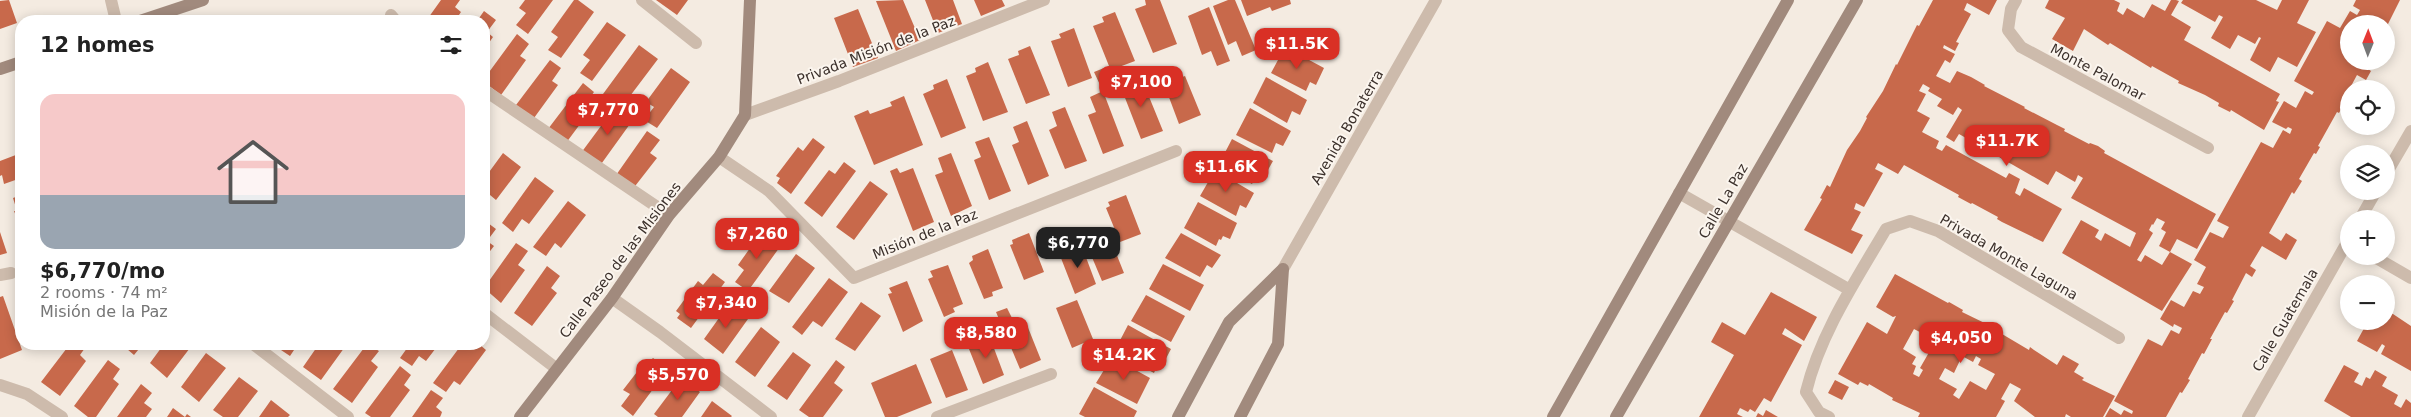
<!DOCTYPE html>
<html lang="en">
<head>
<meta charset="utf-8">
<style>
  body { margin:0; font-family:"DejaVu Sans",sans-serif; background:#f2f2f2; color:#222; height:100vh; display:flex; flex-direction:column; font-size:19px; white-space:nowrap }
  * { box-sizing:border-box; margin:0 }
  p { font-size:16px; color:#767676 }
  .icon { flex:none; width:28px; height:28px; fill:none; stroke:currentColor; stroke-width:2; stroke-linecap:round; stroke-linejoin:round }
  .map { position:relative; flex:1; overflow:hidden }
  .panel { position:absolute; left:15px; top:15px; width:475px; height:335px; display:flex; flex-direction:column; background:#fff; border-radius:20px; box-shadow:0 2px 12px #0003 }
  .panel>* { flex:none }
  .needle { width:32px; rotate:1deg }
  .buttons { position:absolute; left:2340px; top:15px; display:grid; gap:10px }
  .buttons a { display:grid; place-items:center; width:55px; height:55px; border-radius:50%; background:#fff; box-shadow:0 2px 12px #0003; font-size:25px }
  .price { position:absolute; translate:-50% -42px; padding:0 11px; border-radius:10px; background:#d93025; color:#fff; font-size:16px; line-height:32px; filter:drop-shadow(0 1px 2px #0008) }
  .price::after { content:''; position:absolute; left:50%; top:30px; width:15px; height:11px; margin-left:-8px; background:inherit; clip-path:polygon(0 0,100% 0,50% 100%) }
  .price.on { background:#222; color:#fff }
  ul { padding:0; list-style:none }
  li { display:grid; align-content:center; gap:10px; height:265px; padding:0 25px }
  li span { display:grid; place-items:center; height:155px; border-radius:15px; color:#555 }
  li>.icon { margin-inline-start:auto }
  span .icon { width:90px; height:90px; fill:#fffc; stroke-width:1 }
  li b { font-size:21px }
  h2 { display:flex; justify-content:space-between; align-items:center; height:60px; padding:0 25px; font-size:21px }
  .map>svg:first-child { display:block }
</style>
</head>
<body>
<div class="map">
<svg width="2411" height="417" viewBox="0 0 2411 417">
  <rect width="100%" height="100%" fill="#f4ebe1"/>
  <path fill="#c8694b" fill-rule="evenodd" d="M9,0L17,23L0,29V1Z
    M441,0H460L455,7L461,12L455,21H426Z
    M525,0H553L528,34L516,25L526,13L519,8Z
    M574,0H578L594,12L561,58L548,50L558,37L551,32Z
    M656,0H688L677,15Z
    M903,0L920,40L896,51L876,1Z
    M925,0H953L962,24L938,33Z
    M974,0H1002L1005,6L981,16Z
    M1145,0H1160L1177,44L1153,53L1135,9L1146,5Z
    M1228,0H1235L1256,50L1242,56L1236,41L1228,45L1213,6Z
    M1241,0H1290L1291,4L1272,11L1270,7L1247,16Z
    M1933,0H1997L1989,15L1967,3L1964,10L1971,14L1956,42L1959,43L1955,51L1944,45L1943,48L1955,54L1950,63L1945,60L1936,76L1950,83L1957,71L1971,77L1985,85L1984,86L2025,107L2024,108L2057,125L2065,129L2064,131L2089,144L2090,143L2098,146L2105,151L2104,153L2216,214L2197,249L2177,239L2170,252L2159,246L2166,232L2161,229L2165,222L2157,218L2153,225L2152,224L2149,230L2153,233L2137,260L2141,262L2145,255L2162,265L2170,252L2192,264L2162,311L2062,253L2081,220L2099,230L2095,237L2101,241L2105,233L2130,247L2136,233L2071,198L2083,178L2078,175L2075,182L2056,171L2048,185L1959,134L1954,142L1946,137L1962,110L1958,107L1953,115L1937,106L1942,99L1928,91L1930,88L1923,84L1919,91L1926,94L1917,111L1930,118L1922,132L1939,141L1936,148L1942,151L1946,145L2006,178L2009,173L2020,179L2015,193L2020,196L2024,188L2062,209L2043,242L2002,222L1997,219L1998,217L1972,203L1971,204L1958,197L1959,195L1904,165L1898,174L1878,163L1875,169L1883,173L1864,207L1856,203L1854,209L1861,212L1851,230L1863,235L1852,254L1804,230L1822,199L1820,198L1827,185L1830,187L1847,150L1860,131L1867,118L1866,117L1883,91L1896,64L1897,65L1917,25L1919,26Z
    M2049,0H2114L2120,3L2117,11L2123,15L2127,8L2144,18L2152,4L2165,11L2171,0H2176L2179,1L2171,15L2191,27L2184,40L2280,94L2276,101L2279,102L2264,130L2231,110L2230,112L2218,106L2219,103L2205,95L2178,83L2179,81L2152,66L2151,68L2110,43L2108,45L2084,29L2073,51L2052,39L2065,18L2045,8Z
    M2183,0H2256L2277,10L2282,0H2309L2297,23L2316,32L2297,67L2278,57L2270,72L2250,60L2261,38L2259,37L2255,44L2238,35L2230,49L2211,38L2223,17L2219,15L2215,22L2181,3Z
    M2356,0H2400L2386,28V24H2349V61H2368L2365,67L2371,71L2366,80L2357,75L2343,101L2345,102L2339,113L2337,112L2318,146L2320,147L2316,154L2314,153L2299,179L2302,181L2294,194L2292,192L2269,233L2281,241L2286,233L2297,240L2286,260L2262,246L2250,266L2256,270L2252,277L2246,273L2232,300L2234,301L2227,313L2225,312L2210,339H2212L2204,354L2202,353L2188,379L2190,380L2182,393L2180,392L2166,417H2105L2110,408L2121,415L2124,410L2132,414L2133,411L2114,401L2148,339L2162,346L2171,330L2179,334L2182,328L2174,324L2173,327L2160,319L2171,300L2184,307L2193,291L2200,294L2204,287L2197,284L2206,267L2194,260L2210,232L2223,238L2229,227L2217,221L2261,142L2273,148L2283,130L2290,134L2292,129L2288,127L2286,129L2272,122L2284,101L2296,108L2305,91L2312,95L2314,92L2294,81L2327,21L2340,28L2350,11L2357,15L2360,10L2353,6Z
    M1209,7L1230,61L1217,66L1211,51L1202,55L1188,16Z
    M858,9L878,58L853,67L834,18Z
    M484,11L496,20L487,32L493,37L484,50V21H477Z
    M1115,12L1135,61L1111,70L1115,81L1101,87L1094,72L1109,66L1093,26L1104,22L1102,17Z
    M607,22L626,35L592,81L580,73L590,60L583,55Z
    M1074,28L1092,78L1068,87L1051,41L1061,38L1059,34Z
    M517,34L529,44L520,56L526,60L501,95L484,82V79Z
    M639,45L658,59L624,104L616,98L613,101L603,94Z
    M1030,46L1050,95L1026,104L1008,59L1019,55L1018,51Z
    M1285,47L1324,68L1316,85L1310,82L1306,91L1271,73Z
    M550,60L561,68L552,81L558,85L534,118L516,105Z
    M988,62L1008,112L983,121L966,76L976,72L975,68Z
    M671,68L690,82L657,128L644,120L654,107L646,102Z
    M1185,76L1201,115L1179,124L1164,84Z
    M1141,77L1163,131L1141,139L1120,85Z
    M1266,77L1307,100L1300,115L1292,111L1287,123L1253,103Z
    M947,79L966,128L941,138L923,94L934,89L933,85Z
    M583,83L594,92L585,104L592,108L566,143L548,129Z
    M1103,91L1124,146L1103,154L1088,115L1096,112L1090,97Z
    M904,96L923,145L874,165L854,116L868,110L870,114L892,106L890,102Z
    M615,107L622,113L624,109L635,117L599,167L581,153Z
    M1065,107L1087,161L1065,169L1049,130L1057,126L1052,112Z
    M1250,108L1291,131L1283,146L1276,143L1272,153L1236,135Z
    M1027,121L1049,176L1028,185L1012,145L1019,142L1013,127Z
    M647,131L660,140L650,153L657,158L632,190L614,178Z
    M989,137L1011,191L989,200L974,160L981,157L975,142Z
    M813,138L825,147L791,194L777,183L780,178L776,176L798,147L803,151Z
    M1232,139L1273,161L1264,177L1258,173L1252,184L1218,166Z
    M21,153V178L4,184L2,175L0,176V161Z
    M503,153L521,167L496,200L490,195L484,203V179Z
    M951,153L972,206L951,216L935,175L943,172L938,158Z
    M844,162L856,171L822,217L804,203L829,170L835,174Z
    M897,168L900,173L913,168L934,222L913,231L890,171Z
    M1215,170L1254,193L1246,208L1240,205L1236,216L1200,196Z
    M535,177L554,191L529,224L522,219L513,232L502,223Z
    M870,181L888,194L854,240L836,227Z
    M21,195V219L18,221L14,211H17L13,198Z
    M1126,195L1141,234L1120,242L1106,208L1110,206L1108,202Z
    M568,201L586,215L561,248L555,243L546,256L533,247Z
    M1198,202L1237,223L1230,239L1223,236L1221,240L1219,239L1216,246L1184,228Z
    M484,220L496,229L487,241L494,246L484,259Z
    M0,232L7,253L0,255Z
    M767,233L782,244L748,291L735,282L744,270L738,265L760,234L764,237Z
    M1029,233L1044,272L1024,280L1010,245L1013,244L1012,240Z
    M1108,233L1124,273L1102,281L1086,243Z
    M1181,233L1221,255L1212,268L1207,265L1200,277L1165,258Z
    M516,243L528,251L518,265L525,270L501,303L484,288Z
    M1081,244L1096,284L1075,294L1059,253Z
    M988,249L1003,288L992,292L993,296L984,299L969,263L973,260L972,256Z
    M796,254L815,268L789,303L769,291Z
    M1163,264L1204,285L1190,311L1149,289Z
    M948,265L963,304L953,308L955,312L944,317L928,279L933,277L930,271Z
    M547,266L560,276L551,288L557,293L532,326L514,313Z
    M713,273L725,282L691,328L677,318L680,314L676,311L698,281L703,285Z
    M1895,274L1948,303L1949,302L1963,310L1962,312L2003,332L2002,334L2029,350L2030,347L2034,350L2057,365L2063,355L2079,364L2074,372L2084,378L2082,380L2115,396L2103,417H2071L2066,414L2065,417H2035L2014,401L2021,389L2010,383L2001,399L2005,401L1996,417H1918L1920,413L1892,400L1893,398L1869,384L1868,386L1860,382L1858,385L1838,374L1867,322L1887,334L1896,316L1893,317L1876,307ZM1914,329L1933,339L1937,333L1939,335L1920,368L1923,370L1919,377L1913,374L1916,366L1912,364L1916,357L1903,349ZM1962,356L1973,362L1976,356L1981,359L1978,365L1995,374L1986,390L1970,381L1959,399L1953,395L1957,389L1939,379L1945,368L1954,373Z
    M829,278L848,292L822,327L813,321L802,335L792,327Z
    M907,281L923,321L903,332L888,294L892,293L889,288Z
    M1771,292L1817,317L1804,341L1785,328L1782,334L1802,345L1771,402L1764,398L1755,412L1750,409L1748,412L1740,408L1737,414L1743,417H1699L1734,355L1711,342L1722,322L1745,335Z
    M1146,295L1185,316L1171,342L1131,321Z
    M3,296L22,350L0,359V297Z
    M1077,300L1093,339L1072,348L1056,308Z
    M861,302L881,316L855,351L835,339Z
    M729,304L748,319L723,354L704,339Z
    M1007,308L1015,324L1025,320L1041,360L1020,369L996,312Z
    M2386,312L2389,314L2390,312L2411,326V371L2381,354L2385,346L2382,344L2377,352L2357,341L2368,321H2386Z
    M1128,325L1171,349L1161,368L1157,366L1154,373L1114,352Z
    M761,327L780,342L755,377L735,362Z
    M989,335L1004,375L983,384L967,344Z
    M70,344L87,345L80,355L86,361L60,396L41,382Z
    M124,344H143L134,355L127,349L129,347Z
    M164,344H193L167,378L150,363Z
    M272,344H298L290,356Z
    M319,344H347L321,380L303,367Z
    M367,344L379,351L371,361L378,367L352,403L333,389Z
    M410,344H439L426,361L419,356L412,366L400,358Z
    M462,344H479L486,350L460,385L454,381L446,392L433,383Z
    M952,350L968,390L946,398L930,359Z
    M793,352L811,365L787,400L767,386Z
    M206,353L226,368L199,402L181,387Z
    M1112,357L1150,378L1137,404L1096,383Z
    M653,358L668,369L633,416L621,406L630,394L623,390L647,359L650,361Z
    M108,360L120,369L113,379L119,384L96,417H88L74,406Z
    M836,360L845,367L834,383L843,390L823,417H809L799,410Z
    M916,364L932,403L897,417H885L871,383Z
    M2344,365L2359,373L2354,382L2362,386L2366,377L2370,379L2375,370L2387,377L2382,386L2398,395L2394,404L2401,408L2406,399L2411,403V417H2351L2324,401Z
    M400,366L411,375L404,385L410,390L390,417H371L365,413Z
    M239,377L258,391L238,417H223L213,410Z
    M681,378L700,392L682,417H658L654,414Z
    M1835,380L1849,387L1842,400L1828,393Z
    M141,384L152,393L144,403L152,409L146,417H117Z
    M1094,387L1137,411L1134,417H1085L1079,414Z
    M431,390L443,398L436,407L442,412L441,415L440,417H412Z
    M271,400L290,415L288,417H259Z
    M712,401L732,416L731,417H701Z
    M173,408L185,417L187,414L191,417H167Z
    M1766,410L1778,417H1756L1758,413L1763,416Z"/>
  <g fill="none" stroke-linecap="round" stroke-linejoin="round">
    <path stroke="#cdbbac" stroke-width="12" d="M111,0L116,21
      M642,0L696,43
      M2016,0L2011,9L2008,30L2021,47L2208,148
      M391,15L396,21
      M484,90L669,215
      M745,115L839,81L1044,0
      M719,157L769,191L854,278L1176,151
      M2386,174L2411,131
      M1679,193L1850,290
      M2360,219L2376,191
      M2373,256L2411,278
      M1283,269L1436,0
      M0,275L11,273
      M612,298L660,332L771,417
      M484,313L557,369
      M253,344L348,417
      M0,385L27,394L62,417
      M937,417L1051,374
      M1829,417L1819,412L1806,392C1820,334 1856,280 1886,229L1910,221L1938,231L2119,338
      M2248,417L2349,239"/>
    <path stroke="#a18a7d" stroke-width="12" d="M140,21L203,0
      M0,69L21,62
      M520,417L612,298L669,215L719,157L745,115L750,0
      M1178,417L1229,322L1283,269
      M1240,417L1278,344L1283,269
      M1553,417L1788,0
      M1616,417L1857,0"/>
  </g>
  <g text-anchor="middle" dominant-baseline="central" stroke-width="4" stroke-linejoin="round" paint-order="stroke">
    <g font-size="14" fill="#3b302b" stroke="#fbf5ee">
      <text transform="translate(876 50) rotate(-21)">Privada Misión de la Paz</text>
      <text transform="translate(2098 72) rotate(28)">Monte Palomar</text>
      <text transform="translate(1347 127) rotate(-60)">Avenida Bonaterra</text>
      <text transform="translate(1723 201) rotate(-60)">Calle La Paz</text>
      <text transform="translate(925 234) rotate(-22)">Misión de la Paz</text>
      <text transform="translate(2009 257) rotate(30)">Privada Monte Laguna</text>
      <text transform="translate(620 260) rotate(-53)">Calle Paseo de las Misiones</text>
      <text transform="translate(2285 320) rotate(-60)">Calle Guatemala</text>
    </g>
  </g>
</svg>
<div class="buttons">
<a><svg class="needle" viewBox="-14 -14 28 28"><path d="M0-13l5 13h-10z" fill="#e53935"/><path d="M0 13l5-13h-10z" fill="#767676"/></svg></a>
<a><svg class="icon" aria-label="locate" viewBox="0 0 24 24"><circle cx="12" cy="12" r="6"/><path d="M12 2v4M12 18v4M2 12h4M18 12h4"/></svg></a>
<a><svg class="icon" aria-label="layers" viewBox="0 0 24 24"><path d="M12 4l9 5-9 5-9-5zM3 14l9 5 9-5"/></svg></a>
<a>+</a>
<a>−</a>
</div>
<b class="price" style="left:1297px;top:70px">$11.5K</b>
<b class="price" style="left:1141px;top:108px">$7,100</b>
<b class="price" style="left:608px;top:136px">$7,770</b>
<b class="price" style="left:2007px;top:167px">$11.7K</b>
<b class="price" style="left:1226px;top:193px">$11.6K</b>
<b class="price" style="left:757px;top:260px">$7,260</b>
<b class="price on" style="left:1078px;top:269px">$6,770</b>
<b class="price" style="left:726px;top:329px">$7,340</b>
<b class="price" style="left:986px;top:359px">$8,580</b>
<b class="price" style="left:1961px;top:364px">$4,050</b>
<b class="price" style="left:1124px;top:381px">$14.2K</b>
<b class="price" style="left:678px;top:401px">$5,570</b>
<section class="panel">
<h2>12 homes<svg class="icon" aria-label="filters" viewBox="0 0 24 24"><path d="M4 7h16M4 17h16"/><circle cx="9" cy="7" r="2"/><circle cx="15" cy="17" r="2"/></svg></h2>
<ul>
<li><span style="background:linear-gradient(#f6c9c9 65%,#9aa5b1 0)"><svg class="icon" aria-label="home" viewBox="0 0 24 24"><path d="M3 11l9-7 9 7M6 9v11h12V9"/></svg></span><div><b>$6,770/mo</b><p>2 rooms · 74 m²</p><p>Misión de la Paz</p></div></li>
</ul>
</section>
</div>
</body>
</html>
